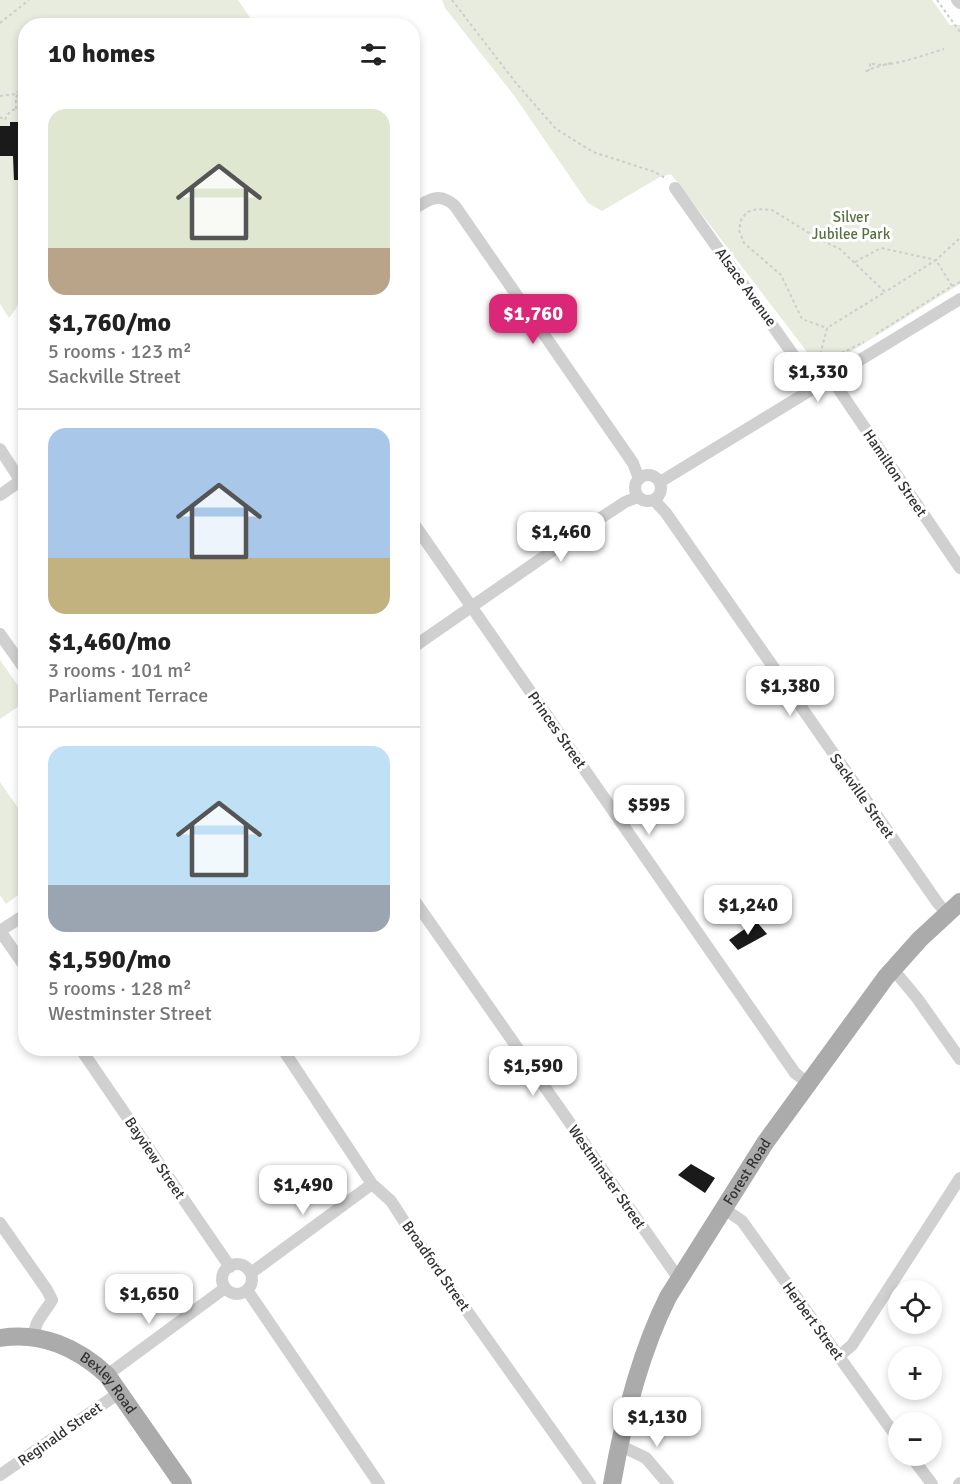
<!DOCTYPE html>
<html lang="en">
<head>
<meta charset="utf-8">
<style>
  body { margin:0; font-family:Signika,sans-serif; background:#f2f2f2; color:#222; height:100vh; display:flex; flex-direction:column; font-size:22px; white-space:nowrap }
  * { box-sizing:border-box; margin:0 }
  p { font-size:20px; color:#767676 }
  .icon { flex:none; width:33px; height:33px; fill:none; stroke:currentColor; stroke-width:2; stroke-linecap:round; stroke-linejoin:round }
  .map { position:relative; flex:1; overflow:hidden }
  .drawer { position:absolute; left:18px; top:18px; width:402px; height:1038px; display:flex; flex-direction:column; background:#fff; border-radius:24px; box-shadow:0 3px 9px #0003 }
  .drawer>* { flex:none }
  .buttons { position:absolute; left:888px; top:1280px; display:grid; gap:12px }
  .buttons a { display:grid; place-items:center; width:54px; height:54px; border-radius:50%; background:#fff; box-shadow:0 3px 9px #0003; font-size:30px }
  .price { position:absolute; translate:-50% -51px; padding:0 14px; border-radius:12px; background:#fff; color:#222; font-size:20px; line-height:39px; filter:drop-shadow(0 2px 3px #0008) }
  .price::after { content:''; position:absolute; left:50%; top:36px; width:18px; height:14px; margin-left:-9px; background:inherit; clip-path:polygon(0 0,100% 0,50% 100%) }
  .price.active { background:#db2777; color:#fff }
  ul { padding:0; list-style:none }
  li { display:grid; align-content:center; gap:12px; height:318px; padding:0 30px }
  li+li { border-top:2px solid #e0e0e0 }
  li span { display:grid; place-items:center; height:186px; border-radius:18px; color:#555 }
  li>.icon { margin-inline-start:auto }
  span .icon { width:108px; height:108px; fill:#fffc; stroke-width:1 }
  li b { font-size:26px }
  h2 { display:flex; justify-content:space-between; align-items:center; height:72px; padding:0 30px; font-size:26px }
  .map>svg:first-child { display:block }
</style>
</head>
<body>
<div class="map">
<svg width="960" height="1484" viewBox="0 0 960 1484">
  <rect width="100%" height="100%" fill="#fff"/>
  <path fill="#e7ecdf" d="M0,0H238L255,25L26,26L25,296L9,318L0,304Z
    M442,0H932L950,25H960V284L831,364L814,361L671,174L660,177L602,211L588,203L513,94L445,8Z
    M0,660L26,697L25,702L0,719Z
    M0,782L25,818V890L6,904L0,895Z"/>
  <path fill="#1a1a1a" d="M10,122H26V180H14L13,156H0V126H10Z
    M756,921L767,934L738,950L729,940Z
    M691,1164L715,1178L705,1193L678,1175Z"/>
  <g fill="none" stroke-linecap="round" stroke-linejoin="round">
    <path stroke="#cdcdcd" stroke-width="2" stroke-dasharray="3 3" stroke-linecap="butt" d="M452,0L516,83L556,129L593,152L655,172L667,179
      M937,0L960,32
      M0,23L29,0
      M891,63L873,68L865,72L870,69V63C886,70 926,54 944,49
      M0,96L16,94L19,90L26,91
      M16,109V97L18,95L26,97
      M0,117L5,120C8,110 17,106 26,111
      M855,262L881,248L936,260L960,238
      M952,286L960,282
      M876,334L952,286L936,260L885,292
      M819,360L827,328L802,319L781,275L744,243L739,230L741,220L747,212L757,209L772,210L819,239L840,249L885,292L827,328
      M815,363L819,360L823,362L864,342"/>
    <path stroke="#d0d0d0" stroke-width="12" d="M957,0L960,3
      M675,188L816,387
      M412,210C428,200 439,191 455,206L633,463L639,479
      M831,378L960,568
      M0,449L20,480
      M635 488a13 13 0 1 1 26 0a13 13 0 1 1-26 0Z
      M660,482L960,299
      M0,495L26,477
      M654,500L666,513L937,902L947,914
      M412,521L795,1073L808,1083
      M0,634L26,671
      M412,648L575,535L625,502L638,497
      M412,897L679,1279
      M0,931L26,968
      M0,931L26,914
      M892,968L917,998L960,1059
      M80,1048L230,1267
      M282,1048L372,1184L391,1201L413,1235L590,1484
      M723,1208L742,1221L898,1439
      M0,1223L47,1290L52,1300C44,1314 34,1321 34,1337
      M222 1279a15 15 0 1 1 30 0a15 15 0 1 1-30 0Z
      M251,1273L372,1184
      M247,1290L379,1484
      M838,1357L852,1345L960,1178
      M107,1375L225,1288
      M619,1445L646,1458L668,1484
      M910,1455L932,1484
      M0,1475L119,1393
      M959,1484L960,1483"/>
    <g stroke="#ababab" stroke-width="18">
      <path id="s1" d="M0,1338C41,1331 78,1348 107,1375L183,1484"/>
      <path id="s2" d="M612,1484C623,1421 639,1355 668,1297L765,1143L886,977L920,939L960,902"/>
    </g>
  </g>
  <g text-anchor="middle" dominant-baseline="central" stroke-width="6" stroke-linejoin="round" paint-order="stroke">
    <g font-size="15" fill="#586f3f" stroke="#fff">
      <text x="851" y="217">Silver<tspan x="851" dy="17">Jubilee Park</tspan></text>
    </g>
    <g font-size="15" fill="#333" stroke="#fff">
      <text transform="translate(746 287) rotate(54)">Alsace Avenue</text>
      <text transform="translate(895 473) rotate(56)">Hamilton Street</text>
      <text transform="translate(557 730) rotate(55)">Princes Street</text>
      <text transform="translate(862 796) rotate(55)">Sackville Street</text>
      <text transform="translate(155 1158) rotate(56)">Bayview Street</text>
      <text stroke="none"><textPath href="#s2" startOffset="344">Forest Road</textPath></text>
      <text transform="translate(607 1177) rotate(55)">Westminster Street</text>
      <text transform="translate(436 1266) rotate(55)">Broadford Street</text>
      <text transform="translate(813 1321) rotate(54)">Herbert Street</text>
      <text stroke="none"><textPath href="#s1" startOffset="124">Bexley Road</textPath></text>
      <text transform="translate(60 1434) rotate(-35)">Reginald Street</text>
    </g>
  </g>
</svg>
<div class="buttons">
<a><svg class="icon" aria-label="locate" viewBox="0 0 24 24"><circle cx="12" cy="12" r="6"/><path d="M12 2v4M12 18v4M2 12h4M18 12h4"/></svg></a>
<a>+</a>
<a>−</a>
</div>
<b class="price active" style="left:533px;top:345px">$1,760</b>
<b class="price" style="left:818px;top:403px">$1,330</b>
<b class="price" style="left:561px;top:563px">$1,460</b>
<b class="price" style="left:790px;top:717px">$1,380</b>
<b class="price" style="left:649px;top:836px">$595</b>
<b class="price" style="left:748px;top:936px">$1,240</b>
<b class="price" style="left:533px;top:1097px">$1,590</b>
<b class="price" style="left:303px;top:1216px">$1,490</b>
<b class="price" style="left:149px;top:1325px">$1,650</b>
<b class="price" style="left:657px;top:1448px">$1,130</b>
<section class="drawer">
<h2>10 homes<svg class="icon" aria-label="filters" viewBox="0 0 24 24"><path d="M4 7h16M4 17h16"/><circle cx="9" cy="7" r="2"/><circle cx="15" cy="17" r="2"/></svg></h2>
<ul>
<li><span style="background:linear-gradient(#dfe7d0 75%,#b9a48a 0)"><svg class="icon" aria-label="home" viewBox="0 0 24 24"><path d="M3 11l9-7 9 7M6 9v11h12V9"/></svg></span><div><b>$1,760/mo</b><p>5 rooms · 123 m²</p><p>Sackville Street</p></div></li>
<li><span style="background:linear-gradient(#a9c7e8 70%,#c2b280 0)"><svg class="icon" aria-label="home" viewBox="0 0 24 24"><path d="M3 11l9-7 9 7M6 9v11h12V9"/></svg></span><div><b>$1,460/mo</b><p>3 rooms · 101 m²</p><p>Parliament Terrace</p></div></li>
<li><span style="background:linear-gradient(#bfe0f5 75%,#9aa5b1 0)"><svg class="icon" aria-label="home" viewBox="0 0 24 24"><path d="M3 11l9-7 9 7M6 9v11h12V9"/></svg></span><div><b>$1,590/mo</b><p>5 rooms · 128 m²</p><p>Westminster Street</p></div></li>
</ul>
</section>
</div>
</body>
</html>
